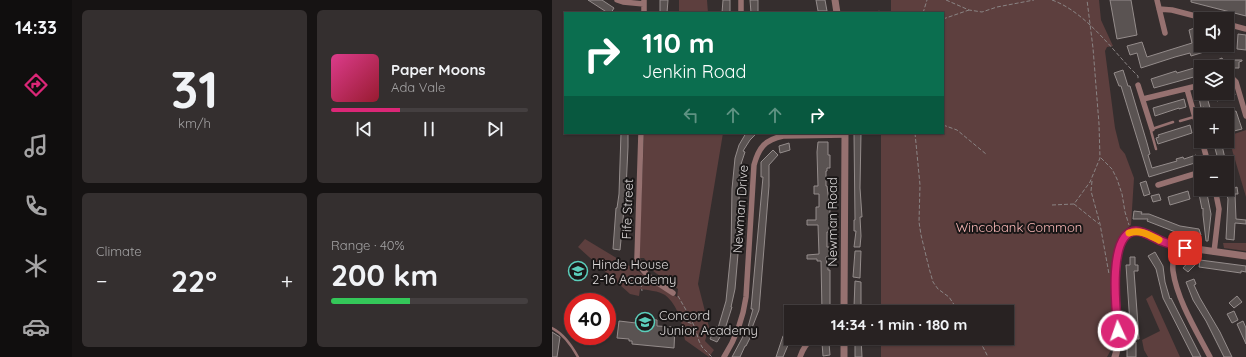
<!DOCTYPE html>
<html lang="en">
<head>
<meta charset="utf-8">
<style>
	:root { --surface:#282222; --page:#342f2f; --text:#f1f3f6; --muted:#a5a4a5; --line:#443f40; --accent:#db2777 }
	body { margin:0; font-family:Quicksand,sans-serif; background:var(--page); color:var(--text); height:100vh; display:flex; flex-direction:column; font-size:15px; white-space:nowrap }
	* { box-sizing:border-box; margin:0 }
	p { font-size:13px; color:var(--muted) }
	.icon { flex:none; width:22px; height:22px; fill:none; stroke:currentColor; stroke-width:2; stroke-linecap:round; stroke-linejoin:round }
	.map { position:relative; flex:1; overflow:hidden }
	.side { display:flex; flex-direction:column; gap:10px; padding:10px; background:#161313; width:480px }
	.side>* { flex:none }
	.guide { position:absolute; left:12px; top:12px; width:380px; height:122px; border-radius:0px; box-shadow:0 1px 3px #0004,0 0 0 1px var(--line); background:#0b6e4f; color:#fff; overflow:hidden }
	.fabs { position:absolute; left:642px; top:12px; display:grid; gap:8px }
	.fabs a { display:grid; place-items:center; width:40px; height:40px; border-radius:0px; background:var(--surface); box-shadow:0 1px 3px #0004,0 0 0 1px var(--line); font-size:20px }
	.speed { position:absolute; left:12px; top:293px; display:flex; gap:8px; font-size:20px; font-weight:700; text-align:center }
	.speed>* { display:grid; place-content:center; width:52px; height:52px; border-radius:50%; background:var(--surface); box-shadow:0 1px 3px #0004,0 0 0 1px var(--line); line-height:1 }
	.speed .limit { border:6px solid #d22; background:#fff; color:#111 }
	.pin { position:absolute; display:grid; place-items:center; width:34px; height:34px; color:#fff; margin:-17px; border-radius:8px; box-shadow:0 2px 6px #0006 }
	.me { position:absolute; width:44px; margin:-22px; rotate:357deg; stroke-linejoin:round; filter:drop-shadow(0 0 3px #0008) }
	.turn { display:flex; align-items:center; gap:14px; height:84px; padding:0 12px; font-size:18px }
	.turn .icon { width:52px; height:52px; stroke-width:2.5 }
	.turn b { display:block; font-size:28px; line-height:34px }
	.lanes { display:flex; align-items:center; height:38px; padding:0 12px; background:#0003; justify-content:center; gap:20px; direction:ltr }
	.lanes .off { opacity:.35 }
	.big { font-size:30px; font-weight:800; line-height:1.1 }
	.side .card { flex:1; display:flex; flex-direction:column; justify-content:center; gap:6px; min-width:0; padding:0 14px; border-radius:6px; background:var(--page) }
	.side .dial { align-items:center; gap:0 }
	.dial b { font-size:52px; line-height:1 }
	.song { display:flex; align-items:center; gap:12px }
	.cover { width:48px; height:48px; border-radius:6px; background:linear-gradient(135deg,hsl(330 70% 55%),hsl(350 70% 35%)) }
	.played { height:4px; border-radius:2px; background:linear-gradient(90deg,var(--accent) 35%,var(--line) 35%) }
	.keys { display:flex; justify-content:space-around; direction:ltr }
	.heat { display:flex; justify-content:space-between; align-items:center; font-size:22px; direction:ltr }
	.charge { height:6px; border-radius:3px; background:linear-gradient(90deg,#34c759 40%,var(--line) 0) }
	.side .tiles { flex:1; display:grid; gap:10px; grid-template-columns:repeat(2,1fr) }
	.trip { position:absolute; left:232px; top:305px; width:230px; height:40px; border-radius:0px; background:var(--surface); box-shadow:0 1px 3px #0004,0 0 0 1px var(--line); font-weight:800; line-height:40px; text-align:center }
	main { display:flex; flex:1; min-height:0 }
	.tabs { display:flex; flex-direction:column; width:72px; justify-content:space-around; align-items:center; background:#100e0e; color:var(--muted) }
	.tabs .icon { width:28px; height:28px }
	.tabs .active { color:var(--accent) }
	.tabs b { font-size:18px; color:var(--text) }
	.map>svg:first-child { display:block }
	.green { fill:#5d3f3e }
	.building { fill:#5a5352; stroke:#948c8b }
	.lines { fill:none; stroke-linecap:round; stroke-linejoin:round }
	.path { stroke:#8a8484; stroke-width:1; stroke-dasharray:4 2; stroke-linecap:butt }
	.service { stroke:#967170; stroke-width:2.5 }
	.minor { stroke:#967170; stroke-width:5.5 }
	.tertiary { stroke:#967170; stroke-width:7 }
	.route-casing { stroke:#8e194d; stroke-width:10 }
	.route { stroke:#db2777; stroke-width:7 }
	.slow { stroke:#f59e0b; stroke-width:7 }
	.labels { text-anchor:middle; stroke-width:4; stroke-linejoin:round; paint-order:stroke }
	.street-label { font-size:13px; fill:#dedada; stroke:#1a1717 }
	.park-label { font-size:13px; fill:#fab8b7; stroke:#1a1717 }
	.poi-label { font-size:13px; fill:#dedada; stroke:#1a1717; text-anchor:start }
</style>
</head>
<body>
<main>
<nav class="tabs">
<b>14:33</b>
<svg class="icon active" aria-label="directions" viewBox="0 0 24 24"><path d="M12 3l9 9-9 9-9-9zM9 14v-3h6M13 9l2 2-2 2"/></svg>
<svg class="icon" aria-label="music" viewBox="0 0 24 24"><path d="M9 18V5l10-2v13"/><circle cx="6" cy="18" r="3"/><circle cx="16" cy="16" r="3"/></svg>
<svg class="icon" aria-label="phone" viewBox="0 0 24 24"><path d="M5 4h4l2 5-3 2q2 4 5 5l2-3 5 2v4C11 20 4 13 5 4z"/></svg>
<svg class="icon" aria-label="climate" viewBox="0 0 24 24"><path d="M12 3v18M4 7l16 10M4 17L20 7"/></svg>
<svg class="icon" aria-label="car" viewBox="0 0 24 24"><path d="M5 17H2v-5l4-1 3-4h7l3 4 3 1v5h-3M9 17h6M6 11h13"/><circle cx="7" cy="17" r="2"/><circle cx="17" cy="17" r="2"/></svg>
</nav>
<section class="side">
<div class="tiles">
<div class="card dial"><b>31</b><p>km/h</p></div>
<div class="card">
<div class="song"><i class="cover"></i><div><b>Paper Moons</b><p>Ada Vale</p></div></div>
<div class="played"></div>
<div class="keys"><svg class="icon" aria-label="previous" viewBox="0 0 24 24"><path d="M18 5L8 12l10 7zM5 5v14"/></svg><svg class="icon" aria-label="pause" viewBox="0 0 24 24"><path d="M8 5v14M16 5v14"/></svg><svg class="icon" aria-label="next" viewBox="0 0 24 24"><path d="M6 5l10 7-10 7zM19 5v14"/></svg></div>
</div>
<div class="card"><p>Climate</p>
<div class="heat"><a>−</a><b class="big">22°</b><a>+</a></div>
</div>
<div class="card"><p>Range · 40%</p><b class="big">200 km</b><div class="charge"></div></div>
</div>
</section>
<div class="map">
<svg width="694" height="357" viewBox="0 0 694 357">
	<rect width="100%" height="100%" fill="#352e2e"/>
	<path class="green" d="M127 0H155L156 13H127Z
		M339 0H547L549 20 561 46 555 47 553 51 563 128 568 148 573 154 582 178 579 225 569 234 565 242 561 275 562 328 560 348 555 357H329V338H455V312H329V133H391V13H339Z
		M694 130V197L676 136Z
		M92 133H171L146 284 157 327 153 341 162 350 157 357 133 340C131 325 126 305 113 295 107 291 95 290 88 289L87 296 78 294 26 247 33 239 86 271 125 297 126 289 101 271 92 258H87Z
		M671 243H694V251L672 248Z
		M600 295 628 357H596L592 350 590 340 608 331 594 299Z"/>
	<path class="building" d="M36 0H50L62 8 59 13H56Z
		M108 0H116L115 13H108Z
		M171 0H178V13H170Z
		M198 0H206V13H199Z
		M264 0H273L275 11H266Z
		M558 0H579L585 35 565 39Z
		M639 0H694V16L639 2Z
		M645 27 649 45H650L652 52 639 56 638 53 623 57 589 68 585 53 578 55 575 46 590 42 595 57 640 43 637 30Z
		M686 34 694 35V50L685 49Z
		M670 58 671 60H690V61L687 62V68H678V65L670 67H651V66Z
		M649 66V75L602 88 599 79 624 71 625 73Z
		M571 70 576 86H578L595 143 598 154 596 155 600 168 625 161 624 159 631 157 632 159 644 155 646 162 597 177 569 86H567L562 73Z
		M681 88 683 95 665 101 663 93H675V89Z
		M646 93H654L658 108 652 110V107L649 108Z
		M632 99 634 107 627 109V108L603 116 601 108Z
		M684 111 690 129 682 131 676 113Z
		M638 125 640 133 606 144 604 138 607 137 606 135Z
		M69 133H76V147L74 189 68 250 61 249 64 208H65L67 194Z
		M194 133H205L198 140 191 151 193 152 189 164H190L188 174 186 228 187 242 183 289 179 307H180L173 329 165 342 158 339 164 327 166 328 174 301 179 251 180 189 183 158 187 145Z
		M302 133H309L308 188 310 217H308L309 236 308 247H302L304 231H302V220H303Z
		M661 141H669L674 163H667Z
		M266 142H276V155H278V168H275V171H274V186H275L278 210 277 232H275V247H277V257H274L275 266H276V270H278V312H270L269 261H265V259H255V255L267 254 266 225H255V220H264V207H267V194H262V186H266L265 152Z
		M237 143 238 150 228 153 227 146Z
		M221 150 226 155 217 165V186L207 310 198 333 200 334 194 346H193L188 357H180L196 327 201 309H199L211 177H209V162Z
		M679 173 683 188 685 187 686 194H683L684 219 694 220V224L683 223 682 240 674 239 676 199 673 189H675V174Z
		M594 181 598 194 592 196 588 183Z
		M646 189H654L659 214 656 241H654L651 215V208L650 209Z
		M636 191 638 199 618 205 616 197Z
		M607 194 609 200 601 202 599 196Z
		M582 211 590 212 589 214H597L628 226 647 229 649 235 639 234 638 235 626 233 595 221 596 219H581Z
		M303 251H309L308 278 301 277Z
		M603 252 611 266 613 282 618 299 619 298 649 357H641L611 298 604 269 596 256Z
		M578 257H583V265H586V271H582L587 339H579L574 265H578Z
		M639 259 644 264 636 272 631 268Z
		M648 260 694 266V272L689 271V273L647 267Z
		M642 279 644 284 642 285 648 298 668 332 680 357H672L654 321 641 300 634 282Z
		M303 281 309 282V307H302Z
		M685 296 690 302 682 308 677 303Z
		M682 311 686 320 680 323 675 314Z
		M84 318 105 320V326L123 327 122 348 80 344V341H77V339L65 338 67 321 84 323Z
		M691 321 694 328V344L685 324Z
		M239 326V338L231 357H224L231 336Z
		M0 332 8 337 5 357H0Z
		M303 338H309L310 357H303Z
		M584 342V357H575V343Z
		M270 343H277L278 355 271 356Z"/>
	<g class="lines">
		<path class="path" d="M394 0 417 10 430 12 445 7 482 0
			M500 0C531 11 556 44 578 68L586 76V79
			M371 13 375 0
			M391 19 417 10
			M391 125 405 130 434 154
			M363 133 368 185 367 222 369 235 377 268 381 282 386 289 397 297 407 312
			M549 158 560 169 565 179 570 194 573 212 577 225
			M540 181 539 191 548 224 557 274
			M522 204 547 224
			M500 205 522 204 538 182 548 158 547 124 541 48 535 0
			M88 277 90 291
			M126 296 138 317 143 328 147 341 150 347 160 357
			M130 320 141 324
			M422 338 431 347 436 357"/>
		<path class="service" d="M327 12V13
			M628 121 659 112
			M604 149 599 131 600 129 621 122
			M0 328C12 334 20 346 26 357"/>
		<path class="minor" d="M65 0 71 2 92 4
			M189 0V13
			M605 0 613 33
			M607 9 620 10 655 19
			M92 13V0
			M675 24 694 29
			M675 78H680L684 82 694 116
			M586 85 600 129
			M635 89 649 139
			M591 99 649 85
			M89 133 85 258C89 275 108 284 121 293
			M650 141 656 163
			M606 185 649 172
			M623 246C622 254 620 263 621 271 625 300 645 332 658 357
			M662 252 667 209 663 189
			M172 357C184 338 191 319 194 297L202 165C207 147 213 140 231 136L293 135
			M248 357C251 349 254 343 262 338"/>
		<path class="tertiary" d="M283 0 285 13
			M292 312 293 133
			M292 338V357
			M563 357C573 329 552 256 574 235 577 232 581 231 585 231L623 246 694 256"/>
	</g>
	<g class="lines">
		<g class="route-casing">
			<path id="route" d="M566 331C564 311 555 232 584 231 593 231 603 239 612 242 619 245 626 247 633 248"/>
		</g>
		<use href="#route" class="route"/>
		<path class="slow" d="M577 233C588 229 597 235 607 240"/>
	</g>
	<defs>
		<g id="school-ring" transform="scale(1)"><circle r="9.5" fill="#1a1717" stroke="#5bcebb" stroke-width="1.5"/><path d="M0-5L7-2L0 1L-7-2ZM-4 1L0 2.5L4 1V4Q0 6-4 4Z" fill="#5bcebb"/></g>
	</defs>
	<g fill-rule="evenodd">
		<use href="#school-ring" x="26" y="271"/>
		<use href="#school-ring" x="93" y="322"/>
	</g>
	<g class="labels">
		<g class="street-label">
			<text transform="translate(75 209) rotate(-88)" y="5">Fife Street</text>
			<text transform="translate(188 209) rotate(-86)" y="5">Newman Drive</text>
			<text transform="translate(280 222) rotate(-90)" y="5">Newman Road</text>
		</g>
		<g class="park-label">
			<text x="467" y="232">Wincobank Common</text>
		</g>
		<g class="poi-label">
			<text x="40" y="269">Hinde House<tspan x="40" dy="15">2-16 Academy</tspan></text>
			<text x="107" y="320">Concord<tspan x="107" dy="15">Junior Academy</tspan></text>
		</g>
	</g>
</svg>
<div class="fabs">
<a><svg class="icon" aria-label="sound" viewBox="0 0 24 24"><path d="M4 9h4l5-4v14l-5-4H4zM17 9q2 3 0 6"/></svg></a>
<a><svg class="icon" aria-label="layers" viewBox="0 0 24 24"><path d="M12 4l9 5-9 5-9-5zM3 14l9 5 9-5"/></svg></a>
<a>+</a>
<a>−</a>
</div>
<div class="speed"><div class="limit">40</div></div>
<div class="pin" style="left:633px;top:248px;background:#d93025"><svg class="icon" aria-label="arrive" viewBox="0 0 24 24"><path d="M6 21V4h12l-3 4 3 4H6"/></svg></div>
<svg class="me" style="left:566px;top:331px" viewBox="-20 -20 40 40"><circle r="17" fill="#db2777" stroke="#fff" stroke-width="3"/><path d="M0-11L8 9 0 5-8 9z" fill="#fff"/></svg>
<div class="trip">14:34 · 1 min · 180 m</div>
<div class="guide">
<div class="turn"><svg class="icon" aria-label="right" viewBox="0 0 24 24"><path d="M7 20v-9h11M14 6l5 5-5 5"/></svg><div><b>110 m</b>Jenkin Road</div></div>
<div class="lanes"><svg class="icon off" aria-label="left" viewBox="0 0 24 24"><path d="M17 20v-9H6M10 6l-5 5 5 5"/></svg><svg class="icon off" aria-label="ahead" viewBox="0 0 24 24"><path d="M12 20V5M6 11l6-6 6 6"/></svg><svg class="icon off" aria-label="ahead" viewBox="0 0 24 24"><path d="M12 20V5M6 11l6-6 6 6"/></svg><svg class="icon" aria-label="right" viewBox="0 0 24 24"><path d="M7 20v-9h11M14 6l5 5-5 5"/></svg></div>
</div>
</div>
</main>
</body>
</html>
